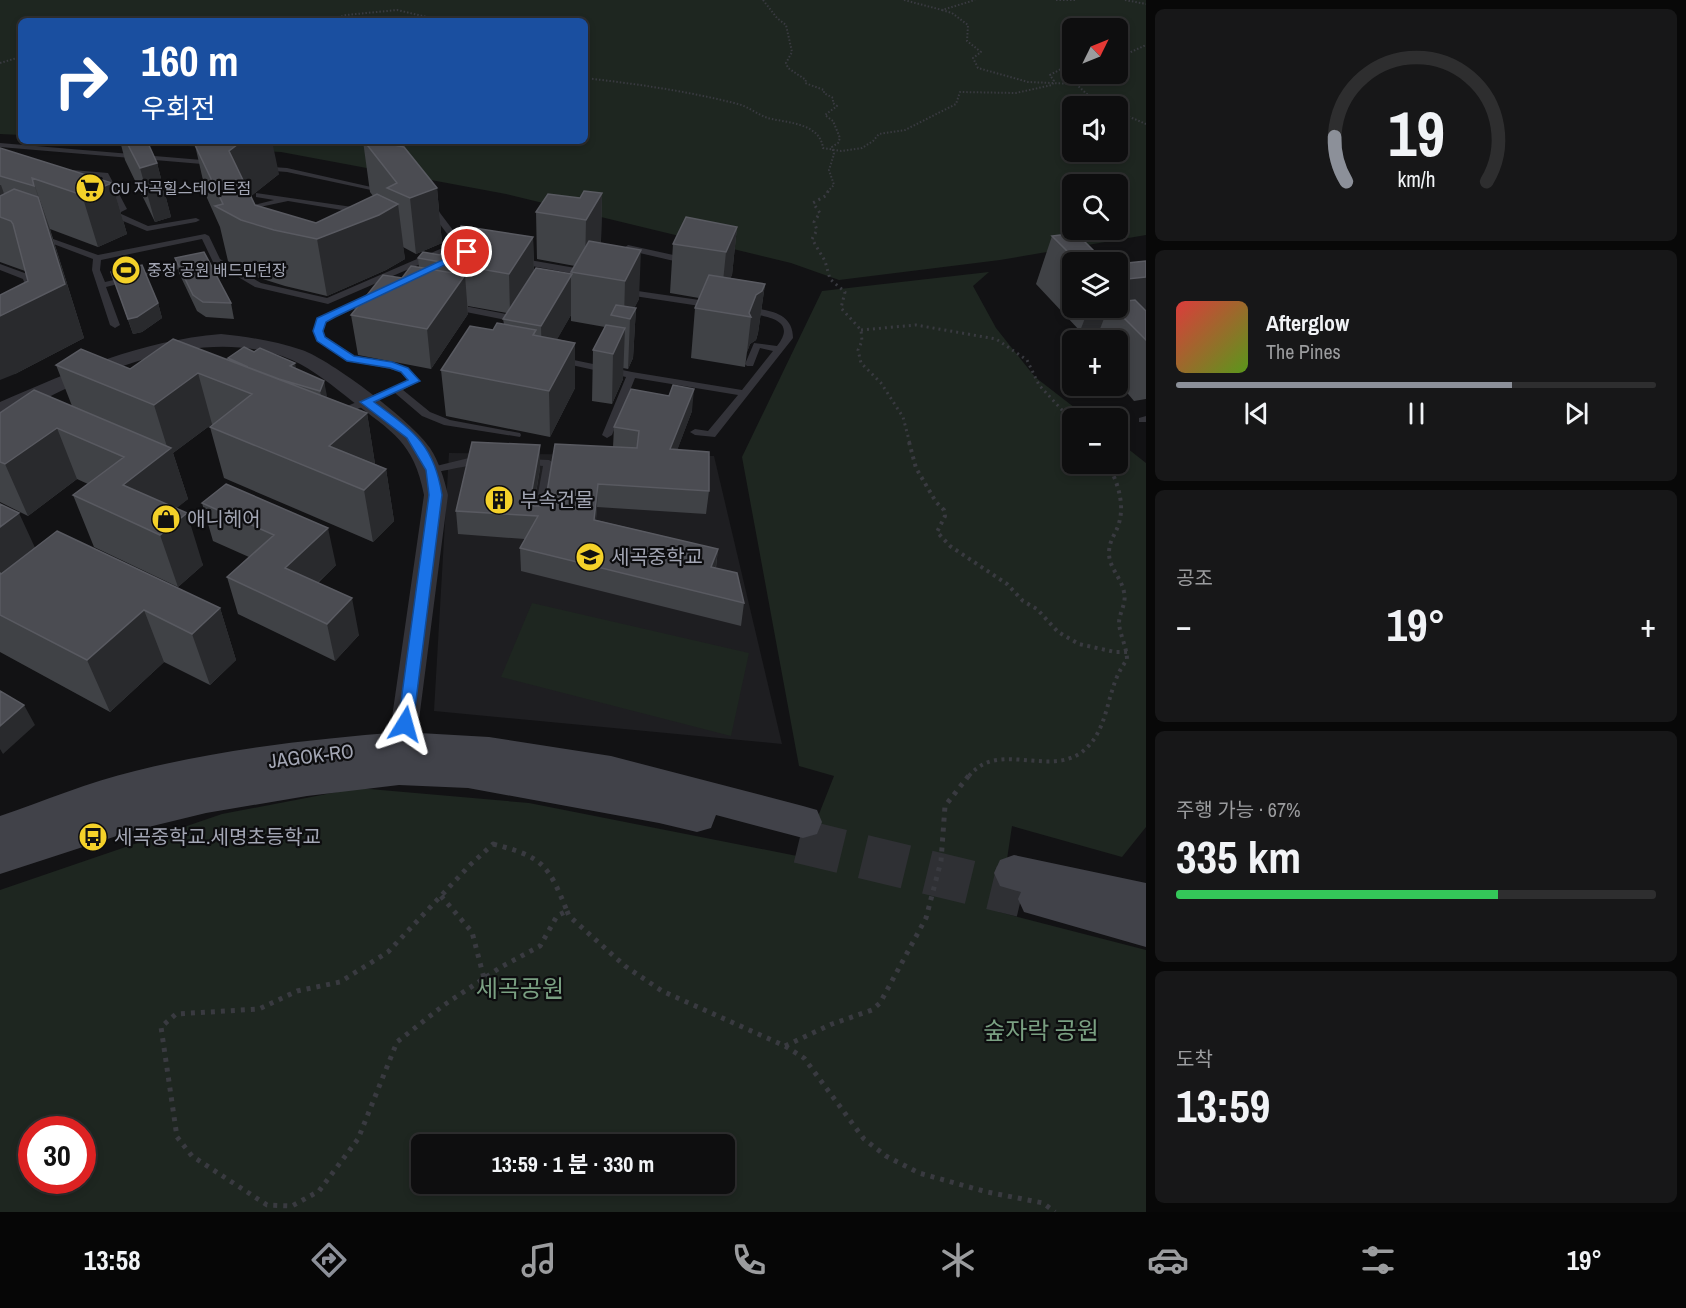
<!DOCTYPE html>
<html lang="ko">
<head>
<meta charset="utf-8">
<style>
	:root { --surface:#0e0e0f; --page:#171718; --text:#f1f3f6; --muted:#9b9c9e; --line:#2e2e2f; --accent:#8c9099 }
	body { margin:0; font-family:"Archivo Narrow","Noto Sans KR",sans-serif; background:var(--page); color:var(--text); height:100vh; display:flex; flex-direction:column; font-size:22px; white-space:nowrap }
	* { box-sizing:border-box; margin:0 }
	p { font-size:20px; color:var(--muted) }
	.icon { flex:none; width:33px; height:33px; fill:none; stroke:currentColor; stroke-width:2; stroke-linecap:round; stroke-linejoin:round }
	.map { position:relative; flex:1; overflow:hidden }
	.drawer { display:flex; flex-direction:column; gap:9px; padding:9px; background:#080808; width:540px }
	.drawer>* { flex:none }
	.hud { position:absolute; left:18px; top:18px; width:570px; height:126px; border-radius:9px; box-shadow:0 3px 9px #0003,0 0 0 2px var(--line); background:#1a4fa0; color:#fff; overflow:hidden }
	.needle { width:39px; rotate:47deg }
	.tools { position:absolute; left:1062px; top:18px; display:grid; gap:12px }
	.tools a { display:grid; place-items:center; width:66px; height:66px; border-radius:9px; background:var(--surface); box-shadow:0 3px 9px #0003,0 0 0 2px var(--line); font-size:30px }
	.speed { position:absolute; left:18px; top:1116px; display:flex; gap:12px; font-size:30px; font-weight:700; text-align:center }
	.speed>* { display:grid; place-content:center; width:78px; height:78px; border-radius:50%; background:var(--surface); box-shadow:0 3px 9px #0003,0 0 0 2px var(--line); line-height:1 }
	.speed .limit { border:9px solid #d22; background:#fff; color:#111 }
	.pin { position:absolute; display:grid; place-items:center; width:51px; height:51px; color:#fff; margin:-26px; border:3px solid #fff; border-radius:50%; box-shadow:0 2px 6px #0007 }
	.me { position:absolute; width:66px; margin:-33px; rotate:8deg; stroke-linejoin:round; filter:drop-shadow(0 0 4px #0008) }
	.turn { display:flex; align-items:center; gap:21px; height:126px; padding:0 24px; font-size:27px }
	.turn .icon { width:78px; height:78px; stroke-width:2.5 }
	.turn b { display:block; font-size:42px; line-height:51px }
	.big { font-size:45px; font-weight:700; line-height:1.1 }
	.drawer .tile { flex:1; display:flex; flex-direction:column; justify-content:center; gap:9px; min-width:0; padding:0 21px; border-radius:9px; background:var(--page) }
	.drawer .dial { align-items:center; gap:0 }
	.dial svg { height:156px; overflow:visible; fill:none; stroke:var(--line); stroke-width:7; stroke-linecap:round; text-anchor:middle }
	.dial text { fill:var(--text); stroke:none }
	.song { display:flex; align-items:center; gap:18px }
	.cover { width:72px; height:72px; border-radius:9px; background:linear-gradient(135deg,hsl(0 70% 55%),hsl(90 70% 35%)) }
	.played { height:6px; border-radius:3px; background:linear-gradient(90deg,var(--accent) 70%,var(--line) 70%) }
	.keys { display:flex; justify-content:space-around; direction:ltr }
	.heat { display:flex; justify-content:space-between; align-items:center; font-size:33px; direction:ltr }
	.charge { height:9px; border-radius:4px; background:linear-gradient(90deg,#34c759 67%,var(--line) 0) }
	.trip { position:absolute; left:411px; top:1134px; width:324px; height:60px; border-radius:9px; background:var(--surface); box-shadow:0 3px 9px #0003,0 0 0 2px var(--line); font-weight:700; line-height:60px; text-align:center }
	.tab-bar { display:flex; height:96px; justify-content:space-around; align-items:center; background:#060606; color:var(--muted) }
	.tab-bar .icon { width:42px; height:42px }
	.tab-bar .on { color:var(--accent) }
	.tab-bar b { font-size:27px; color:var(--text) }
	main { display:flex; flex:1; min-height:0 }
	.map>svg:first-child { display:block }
	.built { fill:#1e1e21 }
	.green { fill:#1e2620; fill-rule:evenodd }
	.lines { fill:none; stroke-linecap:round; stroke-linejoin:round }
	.secondary-tunnel { stroke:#2f3034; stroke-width:44; stroke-dasharray:44 22; stroke-linecap:butt }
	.path-far3 { stroke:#393a40; stroke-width:2; stroke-dasharray:1.5 2; stroke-linecap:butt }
	.path-far2 { stroke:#393a40; stroke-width:3; stroke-dasharray:2 4; stroke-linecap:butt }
	.path-far1 { stroke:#393a40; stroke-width:4; stroke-dasharray:3 4.5; stroke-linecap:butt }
	.path { stroke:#393a40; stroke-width:5; stroke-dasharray:4 6; stroke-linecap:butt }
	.lane { fill:#333339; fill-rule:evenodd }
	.street { fill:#333339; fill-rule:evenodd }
	.secondary { fill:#414249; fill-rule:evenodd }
	.wall { fill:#404246 }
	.shaded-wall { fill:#292a2d }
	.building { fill:#4b4c52; stroke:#595a61; stroke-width:1.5 }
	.route { fill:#1a73e8; stroke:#114b97; stroke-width:1.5 }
	.labels { text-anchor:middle; stroke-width:4.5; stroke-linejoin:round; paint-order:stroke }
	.far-poi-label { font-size:16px; fill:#a3a6b4; stroke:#0d0d0f; text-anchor:start }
	.poi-label { font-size:20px; fill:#a3a6b4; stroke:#0d0d0f; text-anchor:start }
	.street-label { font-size:20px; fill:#a3a6b4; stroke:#0d0d0f }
	.near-park-label { font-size:24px; fill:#7aa082; stroke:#0d0d0f }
</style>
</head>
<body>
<main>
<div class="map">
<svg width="1146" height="1212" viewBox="0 0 1146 1212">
	<rect width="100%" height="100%" fill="#121214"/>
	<path class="built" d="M449 453 714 456 782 744 434 711Z"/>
	<path class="green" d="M0 0H1146V235L1000 260 839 280 791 263 506 194 281 152 111 141H585V21H21V135L0 134ZM1072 28H1118V74H1072ZM1072 106H1118V152H1072ZM1072 184H1118V230H1072Z
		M989 272 973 286 996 328 1035 377 1088 418H1072V464H1118V441L1146 463V827L1122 857 1012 826 999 912 1146 950V1212H0V890L222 814 358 788 529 803 802 857 834 776 799 766 742 457 822 291ZM32 1130H82V1180H32ZM422 1144H724V1184H422Z
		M532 603 749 653 731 736 501 677Z"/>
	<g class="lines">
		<path class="secondary-tunnel" d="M799 841 1022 895"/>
		<path class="path-far3" d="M763 0 777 18 786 25 792 52 786 63 788 68 806 80 805 83 824 90V93L833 98V103L837 106 825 115 833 121 840 138 838 143 832 147 834 154 829 170 834 185 827 192
			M904 0 942 10 975 0
			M1056 0H1075
			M1125 0 1146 4
			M942 10 952 13 968 25 967 41 981 52 973 58 978 68 1028 82 1076 84 1088 95 1116 106
			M301 21H305
			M328 21 346 15 397 10 444 21
			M1118 58 1146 45
			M0 63 17 58 21 53
			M585 78C637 84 687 91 738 104 750 107 760 117 772 119 790 123 820 124 823 148L841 151 862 148 873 141 879 134 905 130 956 104 960 92 1016 93 1052 85 1054 81 1050 75 1061 69 1072 67
			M1118 108 1123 114 1146 124"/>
		<path class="path-far2" d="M828 191 827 195 813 203 820 213 814 222 817 230 812 239 825 261 830 279 845 292 841 308 861 330 862 341 858 350 861 363 881 383 903 417 910 444
			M861 330 916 325 996 339 1027 360 1039 385 1072 421"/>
		<path class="path-far1" d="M909 442 916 468 936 502 944 510 945 516 937 532 950 546 1007 584 1023 601 1037 609 1058 632 1079 644 1115 652H1127
			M969 776C997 741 1045 775 1079 754 1112 732 1104 688 1127 660 1127 647 1120 636 1119 623 1119 613 1127 603 1124 592 1121 577 1109 568 1109 553 1109 540 1116 534 1119 523 1125 503 1117 481 1108 464"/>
		<path class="path" d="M493 844C543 857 548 864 567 911L557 916 540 946 501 967 444 1005 397 1042 358 1139 319 1191 292 1206 267 1205 192 1156 177 1137 161 1027 176 1014 259 1009 297 991 340 982 388 952 470 865Z
			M441 896 472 932 484 978
			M567 911 569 916 625 966 662 991 785 1046 804 1058 864 1139 886 1156 919 1173 987 1192 1043 1203 1055 1212
			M785 1046 832 1024 872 1010 880 1003 926 918 941 861 945 806 970 774"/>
		<path class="lane" d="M0 143 214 161 218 163 214 165 0 147Z
			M258 166 287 168 389 191 385 193 287 172 261 170 257 168Z
			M61 169 108 173 127 209 119 213 148 226 196 218 200 220 196 222 147 231 111 216 103 217V213L118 208 102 177 64 173 60 171Z
			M256 193 366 209 391 235 388 244 325 274 269 257 246 207 274 200 256 197ZM288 201 360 213 383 235 380 243 324 268 275 253 255 208Z
			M428 205H434L462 242V246L328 304 255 287 213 262 202 239 101 260 100 270 105 282 191 262 195 265 106 287 120 325 115 328 110 325 92 270 93 259 35 237 42 235 98 255 205 234 209 236 220 259 261 283 327 298 454 243 427 207Z
			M628 245 687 258 691 261 687 264 631 251 624 253V248Z
			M518 258 587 270 591 273 587 276 515 263V259Z
			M0 264 30 275 35 291 34 293H28L23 279 0 270Z
			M624 289 713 302 718 305 713 308 621 294V290Z
			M378 290 382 293 381 295 325 323 323 331 325 338 354 357 392 363 407 368 420 381 403 390 430 412 450 420 520 433 521 435 520 437 444 425 422 416 395 393 341 416H333V412L409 380 401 372 390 369 348 361 318 341 313 331 318 319Z
			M454 304 506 314 511 317 506 320 451 309V305Z
			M745 307C766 310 793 311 793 338L715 437 695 435 690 432 695 429 708 431 738 395 635 378 612 435 607 438 602 435 626 377 567 364 562 367 557 364 561 359 564 358 632 372 742 390 773 351 760 348 753 366H747L745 364 754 343 777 346C800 317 760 316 742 312V308Z
			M1112 333 1115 334V338L1100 340 1086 339 1091 336Z
			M1146 416V422H1139V418Z
			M473 457H484L489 460C486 463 441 471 432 473L427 470 428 468Z
			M525 459 549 460 554 463 545 522 539 526 533 522 543 466 521 464 520 462 521 460Z"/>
		<path class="street" d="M221 334C249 337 275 341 302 350 331 360 413 422 430 448 439 462 444 478 448 495L413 766 409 774 399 778 389 774 385 766 424 495C414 442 392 432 352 401 333 386 314 370 292 360 221 330 142 356 76 384 51 395 26 410 0 416V402C74 370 140 341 221 334Z"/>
		<path class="secondary" d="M402 732 489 737 611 756 803 806 817 810 822 822 817 834 803 838 716 815 711 828 697 832 659 823 468 788 399 785 307 796 206 813 132 831 0 874V816C44 801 89 782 135 771 223 749 312 739 402 732Z
			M1014 855 1146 883V947L1024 912 1018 899 1021 892 1000 886 994 873 1000 860Z"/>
	</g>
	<path class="wall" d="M120 141H147L157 163 171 217 155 222 125 160Z
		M363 141H373L437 188 442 243 416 254 403 247 405 259 386 270 327 296 285 286 253 276 228 261 220 227 207 198 195 145 279 174 251 196 255 205 316 223 373 196 370 192Z
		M0 148 112 183 127 234 98 247 50 229 84 338 15 374 28 281 25 271 0 262Z
		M602 193 601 241 600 243 639 299 634 308H636L633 358 628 369 623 368V379L612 404 592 401 593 350 605 327 571 321V315L557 339 575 343V388L550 437 446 416 441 370 493 330 504 324 503 319 507 313 468 306V314L431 369 358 355 351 315 402 278 419 268 418 258 440 255 533 237 534 270 571 274 575 266 537 259 536 212 580 198Z
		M737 227 732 275 730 278 765 284 758 333 756 340 750 344 747 352 745 367 691 358 695 308 699 298 670 293 673 244Z
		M1052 236 1105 262H1072V308H1118L1146 261V399L1134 401 1118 382V340H1095L1100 329 1080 331 1036 284Z
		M175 258 231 303 234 319 206 317 197 311 179 273Z
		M111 272 158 303 162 318 142 332 133 334Z
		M228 358 296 369 324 381 326 397 367 413 375 464 386 469 394 521 373 542 224 478 210 427 213 425 212 424 173 453 188 499 176 508 203 565 178 587 94 547 73 495 88 484 77 479 28 516 0 502V413L72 406 56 365 130 369 229 360Z
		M692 411 677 450 709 491 706 514 597 507 596 520 718 549 716 568 744 603 741 626 521 571 520 548 525 539 458 534 456 511 540 445V468L534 506H542L613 447 614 427Z
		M226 484 336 565 318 583 359 635 335 661 238 614 227 577 249 557 213 541 202 503Z
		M0 504 35 548 220 608 236 660 210 685 164 662 110 712 0 652Z"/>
	<path class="shaded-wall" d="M242 141H272L279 174 241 204 229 151Z
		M157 163 171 217 155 222 140 168Z
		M32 178 50 229 52 237Z
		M112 183 127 234 98 247 82 195Z
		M0 185H1L19 236 11 221 0 217Z
		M437 188 442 243 416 254 410 198Z
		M602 193 601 241 585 268 586 220Z
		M38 197 56 249 84 338 15 374 0 380V316L65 284Z
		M398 204 405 259 386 270 327 296 317 239Z
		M737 227 732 275 721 301 726 252Z
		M533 237 534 275 510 314 509 274Z
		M641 250 639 299 629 319 624 318 625 281Z
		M465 275 468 314 431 369 427 329Z
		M571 275V315L542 366 541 326Z
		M1146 277V323L1118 308V280Z
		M765 284 758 333 756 340 750 344 747 352 751 317 749 313 756 295Z
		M158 303 162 318 142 332 133 334 128 319Z
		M636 308 633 358 628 369 630 319Z
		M1089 308H1108L1100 329 1080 331Z
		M625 328 623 379 612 404 613 354Z
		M575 343V388L550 437 549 391Z
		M295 363 298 378 290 366Z
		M198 373 212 424 173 453 188 499 150 530 123 485 168 450 154 405Z
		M324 381 327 396 323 407 320 391Z
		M694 389 692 411 669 472 670 449Z
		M367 413 375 464 329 446Z
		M57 428 77 479 28 516 5 464Z
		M540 445V468L532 516 530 501Z
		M386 469 394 521 373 542 364 490Z
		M598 484 597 507 594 543V520Z
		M19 513 43 565 0 599V527Z
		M187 513 203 565 178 587 160 535Z
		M328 528 336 565 294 605 285 568Z
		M718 549 715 572 711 567Z
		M352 598 359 635 335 661 327 624Z
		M220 608 236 660 210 685 192 634Z
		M144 610 164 662 110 712 87 660Z
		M24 705 35 725 3 754 0 749V726Z"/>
	<path class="building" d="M126 141H147L157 163 140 168Z
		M208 141H242L229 151 255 205 316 223 377 194 398 204 379 215 317 239 274 230 241 220 215 206 223 204 195 145Z
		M364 141H373L404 147 437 188 410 198 387 188 397 183Z
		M0 148 112 183 82 195 32 178 34 186 0 176Z
		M14 189 38 197 65 284 0 316V295L28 281 13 224 11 221 0 217V196Z
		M584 191 602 193 586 220 536 212 548 194 580 198Z
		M686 217 737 227 726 252 673 244Z
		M461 226 533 237 509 274 418 258 423 252 440 255Z
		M1076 233 1105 262H1078L1052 236Z
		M589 241 641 250 625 281 571 272Z
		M204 252 231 303 203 302 193 295 175 258Z
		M1146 261V277L1118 280V264Z
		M142 265 158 303 137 317 128 319 111 272Z
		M411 266 465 275 427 329 351 315 383 275 402 278Z
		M536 268 572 274 541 326 503 319Z
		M709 275 765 284 762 291 756 295 749 313 751 317 695 308Z
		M1135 300 1146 311V340L1114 308H1118V302Z
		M616 305 636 308 630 319 611 315Z
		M497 323 536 330 533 335 575 343 549 391 441 370 470 326 493 330Z
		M606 325 625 328 613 354 593 350Z
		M173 339 367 413 329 446 386 469 364 490 210 427 252 394 198 373 154 405 56 365 81 349 130 369Z
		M244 347 254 352 260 348 295 363 290 366 324 381 320 391 279 379 247 367H248L228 358Z
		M673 385 694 389 670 449 709 452V491L598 484 594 520 718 549 711 567 737 573 744 603 520 548 538 516 456 511 472 442 540 445 530 501 534 506H542L545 504 555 444 637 448 639 431 614 427 631 389 669 396Z
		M34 390 171 448 123 485 187 513 160 535 73 495 124 457 57 428 5 464 0 462V413Z
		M226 484 328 528 285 568 352 598 327 624 227 577 274 535 202 503Z
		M0 504 19 513 0 527Z
		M57 531 220 608 192 634 144 610 87 660 0 615V573L1 574Z
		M0 691 24 705 0 726Z"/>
	<path class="route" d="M464 250 472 252 335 317 326 322 323 331 325 337 354 356 392 362 408 368 420 381 374 402C413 431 434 444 442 495L413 724 410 728H400L398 724 429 495 426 470 407 438 360 402 408 380 401 372 390 368 347 361 317 341 313 331 317 318 328 313Z"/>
	<defs>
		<g id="supermarket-disc" transform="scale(1.5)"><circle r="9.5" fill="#f4d129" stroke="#0d0d0f"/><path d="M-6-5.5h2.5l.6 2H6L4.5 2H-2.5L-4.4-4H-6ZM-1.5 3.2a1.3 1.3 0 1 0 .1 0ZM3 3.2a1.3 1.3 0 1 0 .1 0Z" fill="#111"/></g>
		<g id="stadium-disc" transform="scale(1.5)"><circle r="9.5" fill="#f4d129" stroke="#0d0d0f"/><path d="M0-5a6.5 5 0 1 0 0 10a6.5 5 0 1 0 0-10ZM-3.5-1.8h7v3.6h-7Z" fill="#111"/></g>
		<g id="building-disc" transform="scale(1.5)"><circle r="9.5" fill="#f4d129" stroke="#0d0d0f"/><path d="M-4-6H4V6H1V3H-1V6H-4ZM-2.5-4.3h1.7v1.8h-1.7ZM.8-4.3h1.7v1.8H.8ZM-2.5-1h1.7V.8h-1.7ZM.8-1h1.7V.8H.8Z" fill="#111"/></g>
		<g id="shop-disc" transform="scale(1.5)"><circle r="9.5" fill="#f4d129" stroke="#0d0d0f"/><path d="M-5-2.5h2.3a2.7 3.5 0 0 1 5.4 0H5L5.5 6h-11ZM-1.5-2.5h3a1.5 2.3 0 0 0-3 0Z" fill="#111"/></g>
		<g id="school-disc" transform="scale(1.5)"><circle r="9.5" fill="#f4d129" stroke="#0d0d0f"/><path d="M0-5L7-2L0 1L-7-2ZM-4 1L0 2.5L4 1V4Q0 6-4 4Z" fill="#111"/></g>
		<g id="bus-disc" transform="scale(1.5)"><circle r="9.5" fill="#f4d129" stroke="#0d0d0f"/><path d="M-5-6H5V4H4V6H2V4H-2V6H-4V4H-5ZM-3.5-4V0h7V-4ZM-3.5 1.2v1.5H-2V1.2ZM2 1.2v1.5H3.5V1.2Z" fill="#111"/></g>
	</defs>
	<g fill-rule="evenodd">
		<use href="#supermarket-disc" x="90" y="188"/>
		<use href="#stadium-disc" x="126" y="270"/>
		<use href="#building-disc" x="499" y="500"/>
		<use href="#shop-disc" x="166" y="519"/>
		<use href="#school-disc" x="590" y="557"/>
		<use href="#bus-disc" x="93" y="837"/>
	</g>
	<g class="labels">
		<g class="far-poi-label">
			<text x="111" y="194">CU 자곡힐스테이트점</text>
			<text x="147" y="276">중정 공원 배드민턴장</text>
		</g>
		<g class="poi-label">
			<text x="520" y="507">부속건물</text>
			<text x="187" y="526">애니헤어</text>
			<text x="611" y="564">세곡중학교</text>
			<text x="114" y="844">세곡중학교.세명초등학교</text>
		</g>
		<g class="street-label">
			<text transform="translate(311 756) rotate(-7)" y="7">JAGOK-RO</text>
		</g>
		<g class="near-park-label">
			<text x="520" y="997">세곡공원</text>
			<text x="1041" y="1039">숲자락 공원</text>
		</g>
	</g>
</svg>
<div class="tools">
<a><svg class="needle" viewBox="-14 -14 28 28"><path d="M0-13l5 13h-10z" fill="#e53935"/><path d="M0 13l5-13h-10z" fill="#9b9c9e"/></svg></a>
<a><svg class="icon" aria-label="sound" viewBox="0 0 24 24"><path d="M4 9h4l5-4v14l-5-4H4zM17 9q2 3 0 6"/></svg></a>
<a><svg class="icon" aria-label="search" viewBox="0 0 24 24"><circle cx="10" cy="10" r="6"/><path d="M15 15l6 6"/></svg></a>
<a><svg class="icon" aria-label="layers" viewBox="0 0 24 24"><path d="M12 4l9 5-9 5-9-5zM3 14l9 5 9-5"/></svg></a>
<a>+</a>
<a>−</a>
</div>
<div class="speed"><div class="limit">30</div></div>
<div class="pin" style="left:467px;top:252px;background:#d93025"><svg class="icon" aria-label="arrive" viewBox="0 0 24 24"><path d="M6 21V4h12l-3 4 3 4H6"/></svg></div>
<svg class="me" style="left:405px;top:724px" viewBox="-20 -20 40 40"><path d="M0-17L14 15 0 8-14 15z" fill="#1a73e8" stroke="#fff" stroke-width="4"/></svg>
<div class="trip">13:59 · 1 분 · 330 m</div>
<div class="hud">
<div class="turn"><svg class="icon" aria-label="right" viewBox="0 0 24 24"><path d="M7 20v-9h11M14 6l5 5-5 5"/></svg><div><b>160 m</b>우회전</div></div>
</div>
</div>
<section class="drawer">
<div class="tile dial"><svg viewBox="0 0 100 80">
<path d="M14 69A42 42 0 1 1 86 69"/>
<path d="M14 69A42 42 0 0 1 8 46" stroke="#8c9099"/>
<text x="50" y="56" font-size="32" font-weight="700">19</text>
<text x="50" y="72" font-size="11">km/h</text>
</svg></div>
<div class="tile">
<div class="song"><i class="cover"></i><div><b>Afterglow</b><p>The Pines</p></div></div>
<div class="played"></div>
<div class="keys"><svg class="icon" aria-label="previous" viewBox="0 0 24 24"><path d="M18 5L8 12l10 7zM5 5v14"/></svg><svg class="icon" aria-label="pause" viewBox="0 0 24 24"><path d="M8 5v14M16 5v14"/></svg><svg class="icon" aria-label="next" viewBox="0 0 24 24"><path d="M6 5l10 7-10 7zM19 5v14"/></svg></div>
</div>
<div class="tile"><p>공조</p>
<div class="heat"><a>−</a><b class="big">19°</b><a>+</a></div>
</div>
<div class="tile"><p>주행 가능 · 67%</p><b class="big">335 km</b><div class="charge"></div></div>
<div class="tile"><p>도착</p><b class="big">13:59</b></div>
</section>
</main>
<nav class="tab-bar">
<b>13:58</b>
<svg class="icon on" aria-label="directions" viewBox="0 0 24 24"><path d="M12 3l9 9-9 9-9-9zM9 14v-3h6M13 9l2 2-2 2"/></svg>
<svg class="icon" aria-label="music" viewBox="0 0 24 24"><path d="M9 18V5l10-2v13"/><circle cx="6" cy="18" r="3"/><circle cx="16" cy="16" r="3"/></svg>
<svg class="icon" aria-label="phone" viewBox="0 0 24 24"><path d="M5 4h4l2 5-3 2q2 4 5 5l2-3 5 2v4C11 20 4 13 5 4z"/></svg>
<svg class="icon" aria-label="climate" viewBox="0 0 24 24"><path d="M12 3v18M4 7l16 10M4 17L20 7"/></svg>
<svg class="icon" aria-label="car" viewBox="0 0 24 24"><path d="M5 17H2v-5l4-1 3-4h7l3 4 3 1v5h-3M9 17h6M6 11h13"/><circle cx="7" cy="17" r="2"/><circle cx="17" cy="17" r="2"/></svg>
<svg class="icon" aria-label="filters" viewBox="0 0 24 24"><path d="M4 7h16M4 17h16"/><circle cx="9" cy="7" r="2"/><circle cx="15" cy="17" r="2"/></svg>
<b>19°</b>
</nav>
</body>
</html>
